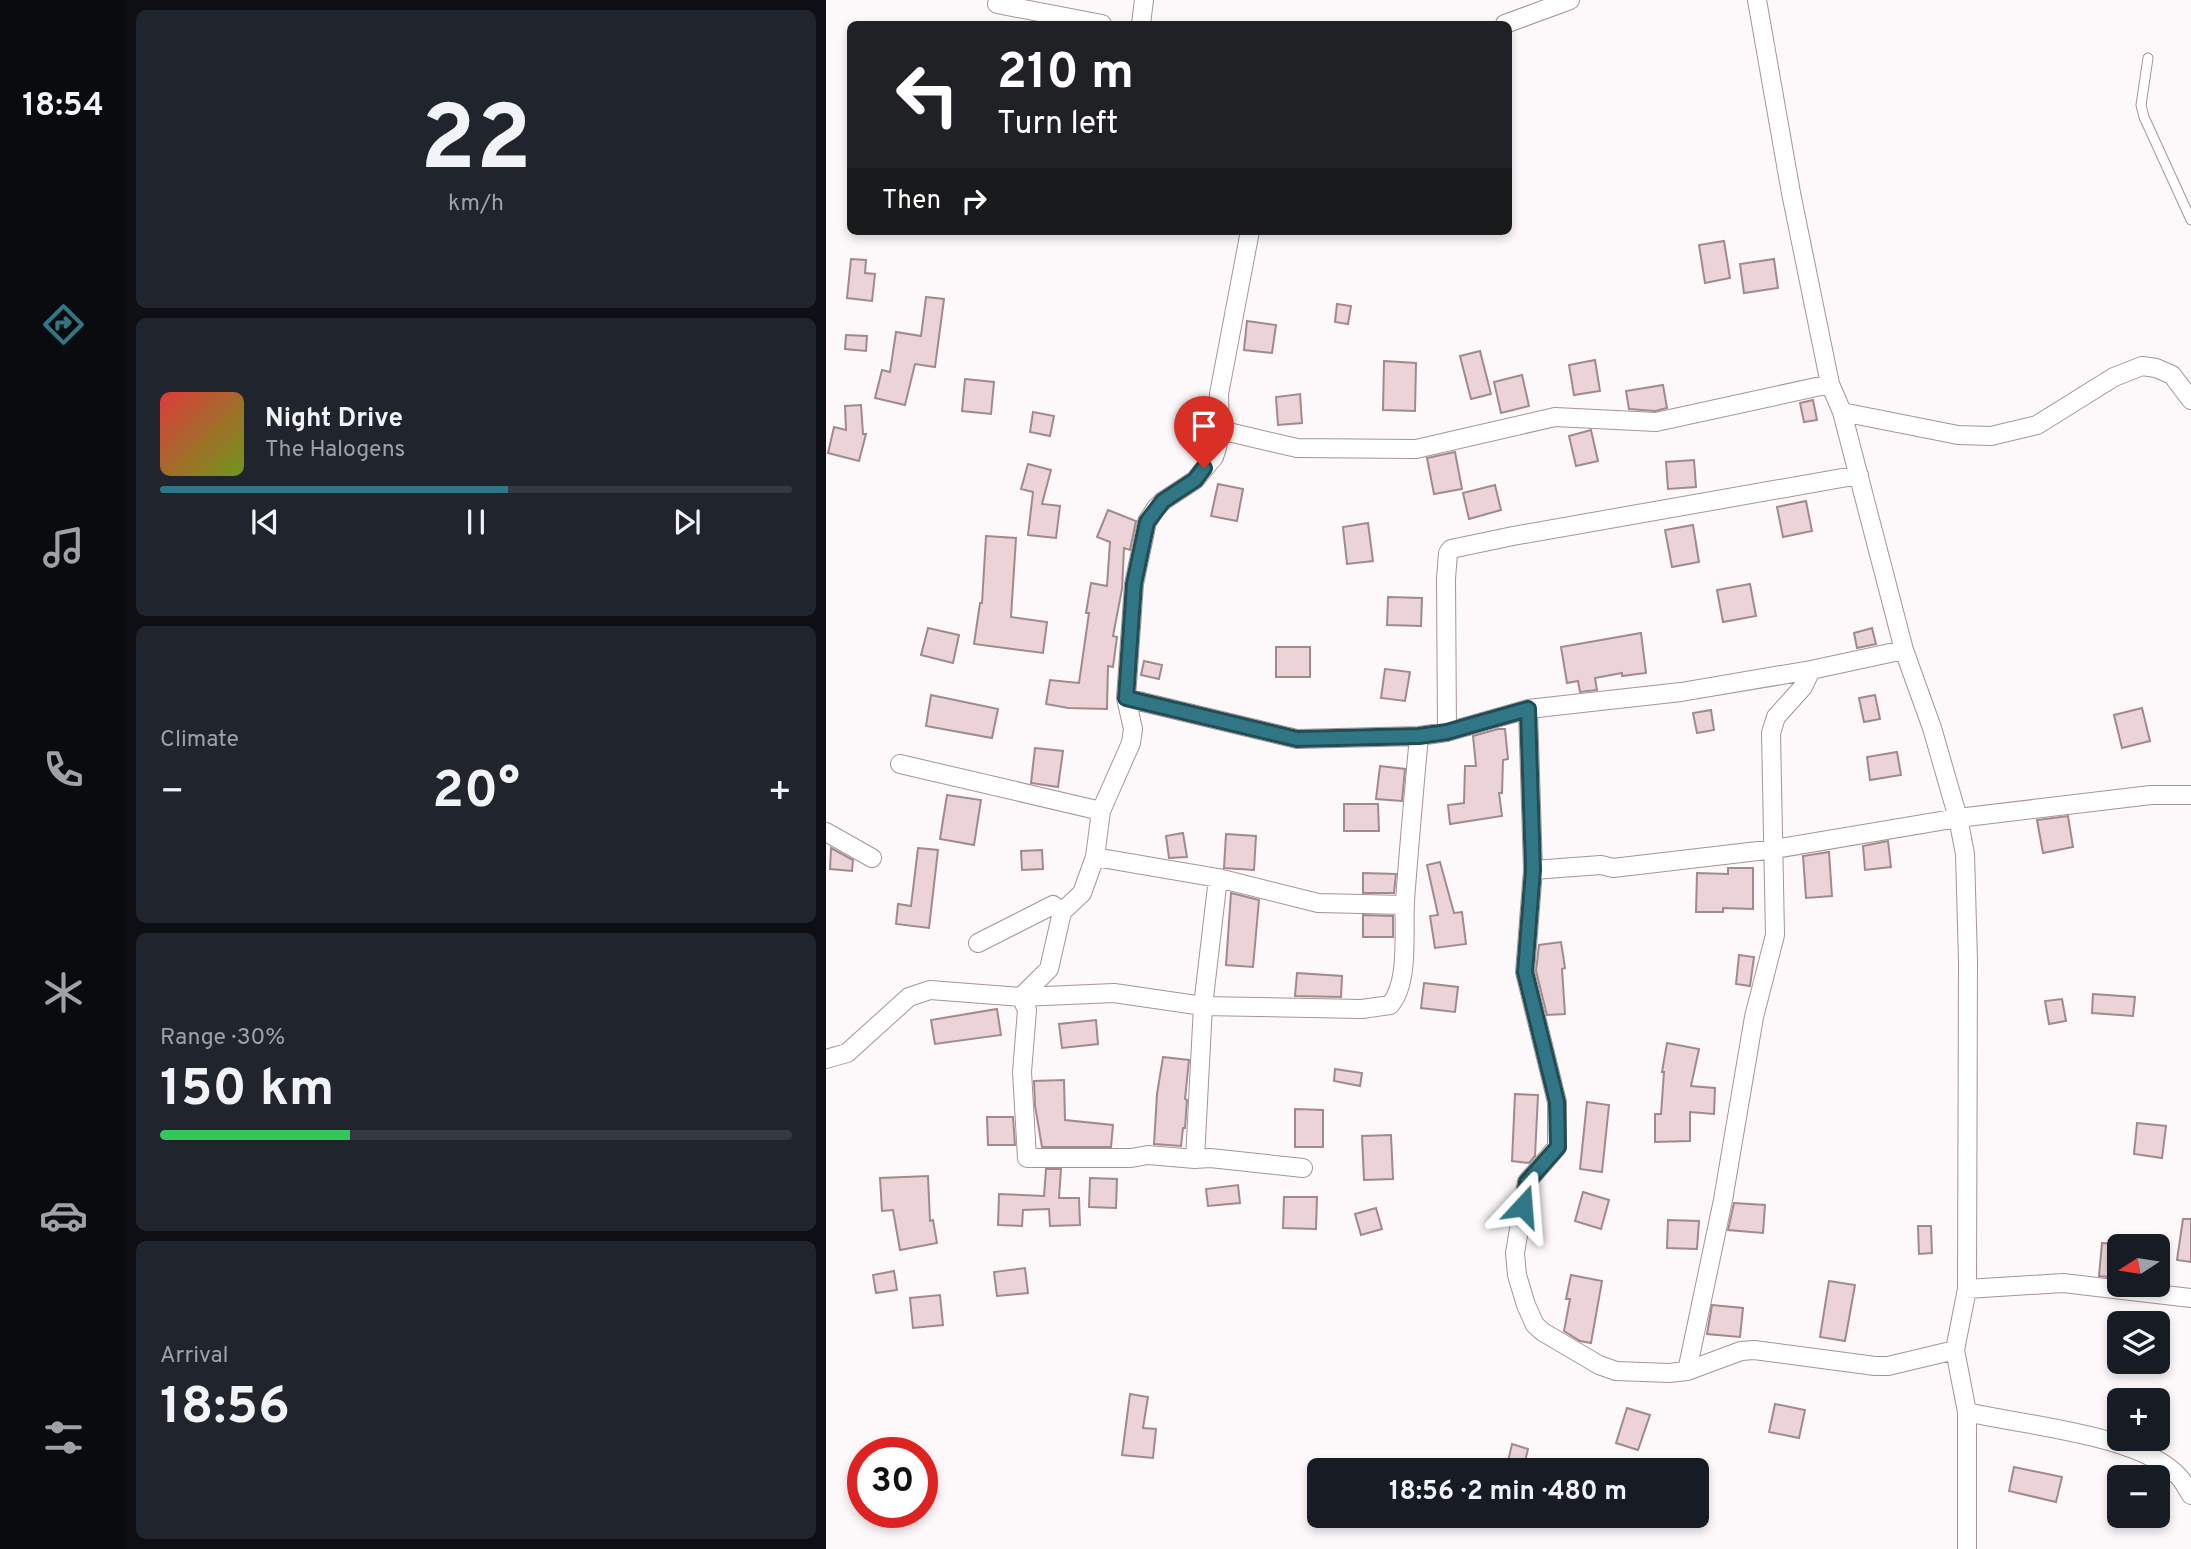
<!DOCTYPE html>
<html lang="en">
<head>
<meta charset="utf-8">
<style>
	:root { --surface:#171b24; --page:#20242c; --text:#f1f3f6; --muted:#9ea1a6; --line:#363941; --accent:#317684 }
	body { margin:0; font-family:Overpass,sans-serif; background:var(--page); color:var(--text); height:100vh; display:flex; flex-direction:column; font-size:26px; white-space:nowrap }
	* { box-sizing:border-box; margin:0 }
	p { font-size:23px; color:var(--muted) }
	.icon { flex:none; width:38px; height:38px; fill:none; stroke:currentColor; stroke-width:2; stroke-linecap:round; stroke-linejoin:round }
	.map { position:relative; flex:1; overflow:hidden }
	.sheet { display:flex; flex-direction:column; gap:10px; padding:10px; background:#0d0f14; width:700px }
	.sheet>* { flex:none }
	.banner { position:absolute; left:21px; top:21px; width:665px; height:214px; border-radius:10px; box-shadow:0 4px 10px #0003; background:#202124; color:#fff; overflow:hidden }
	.needle { width:46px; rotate:258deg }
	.buttons { position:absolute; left:1281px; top:1234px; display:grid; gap:14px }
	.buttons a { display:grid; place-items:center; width:63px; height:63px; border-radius:10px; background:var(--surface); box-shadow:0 4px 10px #0003; font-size:35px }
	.speed { position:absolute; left:21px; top:1437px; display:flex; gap:14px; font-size:35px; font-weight:700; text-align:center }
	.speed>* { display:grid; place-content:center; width:91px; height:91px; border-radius:50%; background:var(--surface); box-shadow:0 4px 10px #0003; line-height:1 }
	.speed .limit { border:10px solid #d22; background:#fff; color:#111 }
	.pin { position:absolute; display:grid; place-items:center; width:60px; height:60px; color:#fff; margin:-72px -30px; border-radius:50% 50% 50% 0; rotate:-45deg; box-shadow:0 0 7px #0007 }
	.pin .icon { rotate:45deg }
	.me { position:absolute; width:77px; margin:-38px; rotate:19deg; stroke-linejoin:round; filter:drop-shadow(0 0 5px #0008) }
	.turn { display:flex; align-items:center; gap:24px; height:147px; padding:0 35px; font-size:32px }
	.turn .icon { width:91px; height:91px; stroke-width:2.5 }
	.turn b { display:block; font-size:49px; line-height:60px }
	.then { display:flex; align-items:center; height:66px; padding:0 35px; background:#0003; gap:14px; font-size:26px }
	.big { font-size:52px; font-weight:700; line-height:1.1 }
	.sheet .card { flex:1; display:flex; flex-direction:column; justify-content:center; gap:10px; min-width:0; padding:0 24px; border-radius:10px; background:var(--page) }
	.sheet .dial { align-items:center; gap:0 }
	.dial b { font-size:91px; line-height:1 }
	.song { display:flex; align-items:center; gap:21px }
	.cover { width:84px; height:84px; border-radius:10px; background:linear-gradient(135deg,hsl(0 70% 55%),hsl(80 70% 35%)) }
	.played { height:7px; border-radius:4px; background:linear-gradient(90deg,var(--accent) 55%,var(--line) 55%) }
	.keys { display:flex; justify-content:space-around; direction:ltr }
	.heat { display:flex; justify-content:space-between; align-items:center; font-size:38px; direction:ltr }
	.charge { height:10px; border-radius:5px; background:linear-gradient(90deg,#34c759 30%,var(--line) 0) }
	.trip { position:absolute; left:481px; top:1458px; width:402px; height:70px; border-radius:10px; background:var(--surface); box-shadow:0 4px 10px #0003; font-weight:700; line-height:70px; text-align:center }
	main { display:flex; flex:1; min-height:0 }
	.tabs { display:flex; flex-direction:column; width:126px; justify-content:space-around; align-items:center; background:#090b0e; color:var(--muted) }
	.tabs .icon { width:49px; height:49px }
	.tabs .current { color:var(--accent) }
	.tabs b { font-size:32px; color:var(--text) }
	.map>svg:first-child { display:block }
	.building { fill:#ebd3d8; stroke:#a08a8e; stroke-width:2 }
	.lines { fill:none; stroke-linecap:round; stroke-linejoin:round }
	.service-casing { stroke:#a89397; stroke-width:11 }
	.minor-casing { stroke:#a89397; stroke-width:20 }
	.service { stroke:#fff; stroke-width:9 }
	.minor { stroke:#fff; stroke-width:18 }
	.route-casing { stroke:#204d56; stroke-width:18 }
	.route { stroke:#317684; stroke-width:12 }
</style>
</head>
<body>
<main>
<nav class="tabs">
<b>18:54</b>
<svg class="icon current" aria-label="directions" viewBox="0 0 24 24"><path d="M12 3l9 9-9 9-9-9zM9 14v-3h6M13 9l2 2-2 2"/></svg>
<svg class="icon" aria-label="music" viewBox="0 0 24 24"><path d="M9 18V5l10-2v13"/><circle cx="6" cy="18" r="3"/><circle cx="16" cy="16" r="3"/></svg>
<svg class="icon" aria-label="phone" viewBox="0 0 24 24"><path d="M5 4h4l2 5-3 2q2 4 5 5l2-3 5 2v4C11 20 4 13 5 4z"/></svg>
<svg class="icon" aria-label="climate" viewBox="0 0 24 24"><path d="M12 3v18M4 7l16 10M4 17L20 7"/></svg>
<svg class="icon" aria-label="car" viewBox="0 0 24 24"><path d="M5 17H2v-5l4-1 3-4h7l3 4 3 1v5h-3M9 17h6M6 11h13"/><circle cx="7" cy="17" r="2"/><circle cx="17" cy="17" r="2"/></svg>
<svg class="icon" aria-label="filters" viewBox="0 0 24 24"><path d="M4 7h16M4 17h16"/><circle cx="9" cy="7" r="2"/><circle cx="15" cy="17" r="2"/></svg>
</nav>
<section class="sheet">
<div class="card dial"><b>22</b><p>km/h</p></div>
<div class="card">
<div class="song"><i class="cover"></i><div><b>Night Drive</b><p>The Halogens</p></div></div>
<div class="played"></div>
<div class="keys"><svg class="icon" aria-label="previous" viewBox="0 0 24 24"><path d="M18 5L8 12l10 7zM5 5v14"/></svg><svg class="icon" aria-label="pause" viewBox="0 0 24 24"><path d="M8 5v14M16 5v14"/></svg><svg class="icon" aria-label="next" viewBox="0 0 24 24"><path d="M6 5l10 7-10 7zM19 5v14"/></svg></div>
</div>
<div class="card"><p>Climate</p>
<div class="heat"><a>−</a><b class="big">20°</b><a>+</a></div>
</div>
<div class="card"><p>Range · 30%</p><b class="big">150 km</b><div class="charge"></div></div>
<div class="card"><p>Arrival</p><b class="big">18:56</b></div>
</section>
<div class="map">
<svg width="1365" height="1549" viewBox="0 0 1365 1549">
	<rect width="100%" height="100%" fill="#fdf8f9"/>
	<path class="building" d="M898 241 904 278 879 283 873 245Z
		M25 259 40 260 39 273 49 274 46 301 21 298Z
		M948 259 952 288 918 293 914 264Z
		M100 297 118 299 109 367 89 364 79 405 49 398 56 370 64 372 70 332 95 336Z
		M511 304 525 306 522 324 509 322Z
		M421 321 450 325 446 353 418 350Z
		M20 335 41 336 40 351 19 349Z
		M654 351 665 394 645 399 634 356Z
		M769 360 774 391 748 395 743 365Z
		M558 361 590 363 589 411 557 410Z
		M696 375 703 406 675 413 668 382Z
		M139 379 168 382 165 414 136 411Z
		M837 385 841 408 829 411 803 409 800 391Z
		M474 394 476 423 452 425 450 397Z
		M987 400 991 420 978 422 974 403Z
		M35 405 37 434H40L33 461 2 453 8 427 20 430 19 406Z
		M207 412 228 416 224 436 204 432Z
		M765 430 772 461 750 466 743 436Z
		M629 452 636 489 608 494 601 458Z
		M868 460 870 487 842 489 840 462Z
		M202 464 225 470 216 504 234 506 230 538 202 535 207 492 195 489Z
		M392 484 417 489 411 521 385 516Z
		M669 485 675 510 643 519 637 493Z
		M980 501 986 531 957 537 951 507Z
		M282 510 310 521 304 550 298 548 296 589 287 636 291 637 287 667 282 666 281 709 242 708 220 704 224 680 253 683 263 613H260L265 583 281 586 284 542 271 537Z
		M542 523 547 561 521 564 517 527Z
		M867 525 873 562 846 567 839 530Z
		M160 536 190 538 185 617 221 622 217 653 148 644 154 603H156Z
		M924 584 930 616 897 622 891 590Z
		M562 597 596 598 595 626 561 625Z
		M102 628 133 635 127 663 95 655Z
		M1046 628 1050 644 1031 648 1028 633Z
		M815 633 820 673 796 676V673L769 678 771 690 754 692 752 681 741 683 735 647Z
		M450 647H484V677H450Z
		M318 661 336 665 333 679 315 675Z
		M559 669 584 672 579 701 555 698Z
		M105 695 172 709 166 738 100 726Z
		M1049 695 1054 719 1038 722 1033 698Z
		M1316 708 1324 741 1296 748 1288 715Z
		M885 710 888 730 871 733 867 713Z
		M672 729H679L682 759 677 760 676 793H673L676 816 624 824 622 805 638 803 639 766H650L647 736Z
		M209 748 237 751 232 787 205 783Z
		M1071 752 1075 775 1044 780 1041 757Z
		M554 766 579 769 576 801 550 799Z
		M121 795 155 800 148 845 114 839Z
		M518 804H552L553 831H518Z
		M1242 816 1247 847 1217 853 1211 820Z
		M357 833 361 857 343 858 340 836Z
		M400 834 430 836 428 870 398 868Z
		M1062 841 1065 867 1039 870 1037 846Z
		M5 848 27 860 26 871 4 869Z
		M92 848 112 850 103 928 70 924 72 904 85 906Z
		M216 850 217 869 196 870 195 851Z
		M1003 852 1006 896 980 898 977 856Z
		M614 862 628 913 636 912 640 944 609 948 604 916 612 915 601 865Z
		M902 868H927V909L897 908V912H870L871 873 902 874Z
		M537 873 570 874 568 893H537Z
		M405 893 433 900 427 967 400 965Z
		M537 915 567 916V937H537Z
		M735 942 739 968 736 969 739 1014 721 1015 710 971 713 945Z
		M913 955 928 957 924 986 910 984Z
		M471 973 516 976 515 997 469 996Z
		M598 983 632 987 629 1012 595 1008Z
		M1267 994 1309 997 1307 1016 1266 1013Z
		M1236 999 1240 1021 1223 1024 1219 1001Z
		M171 1009 175 1035 109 1044 105 1020Z
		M270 1020 272 1044 236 1048 233 1024Z
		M841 1043 873 1049 865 1086 889 1088 888 1114 864 1112V1141L829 1142V1114H835L838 1072H836Z
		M337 1057 363 1060 359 1099 361 1100 359 1128H357L355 1146 328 1144 331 1094Z
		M509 1069 536 1073 534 1086 508 1081Z
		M238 1080 239 1120 287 1125 285 1147H216L209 1106 208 1081Z
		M689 1094 712 1095 709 1156 703 1163 686 1161Z
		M761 1102 783 1105 776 1172 754 1169Z
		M469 1109 497 1110V1147H469Z
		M161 1117H187L189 1145H162Z
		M1311 1123 1340 1126 1336 1158 1308 1154Z
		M565 1135 567 1179 538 1180 536 1136Z
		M220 1169H235L233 1198H253L254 1225 224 1226 223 1209 197 1210 196 1226 172 1225 173 1194 218 1196Z
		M102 1176 104 1221 107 1220 111 1243 74 1250 67 1210 56 1211 54 1178Z
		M264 1178 291 1179 290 1208 263 1207Z
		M412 1185 414 1203 382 1206 380 1189Z
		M757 1192 783 1200 775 1229 749 1221Z
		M458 1197H491L490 1229 457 1228Z
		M908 1203 939 1205 937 1233 902 1230Z
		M550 1208 556 1229 535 1235 529 1214Z
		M1357 1219H1365V1262L1351 1260Z
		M842 1220 873 1221 871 1249 841 1248Z
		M1092 1226H1105L1106 1253 1093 1254Z
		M1276 1243 1293 1244V1278L1273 1276Z
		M199 1268 202 1293 171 1296 168 1272Z
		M68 1271 71 1290 50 1293 47 1275Z
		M745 1275 776 1281 765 1343 754 1341 738 1331 744 1299H740Z
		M1003 1281 1029 1285 1019 1341 994 1337Z
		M114 1295 117 1325 87 1328 84 1298Z
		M886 1305 917 1308 914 1337 881 1334Z
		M304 1394 322 1397 317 1428 330 1429 327 1458 296 1455Z
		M949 1404 979 1410 973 1438 943 1432Z
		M801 1408 824 1415 812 1450 790 1443Z
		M686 1444 702 1449 697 1470H680Z
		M1188 1467 1236 1477 1230 1502 1183 1491Z"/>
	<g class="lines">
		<g class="service-casing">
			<path id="service" d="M1322 58 1315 105 1318 117 1365 220"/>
		</g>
		<g class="minor-casing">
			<path id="minor" d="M931 0 965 193 1004 384 1016 412 1078 650 1106 728 1132 818 1139 854 1142 961 1141 1289 1129 1350 1141 1412V1549
				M171 4 276 24
				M315 24 318 0
				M679 24 744 0
				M424 231 393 394 394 430 391 448 388 457 369 480 337 501 330 508 321 522 308 584 300 698 307 729 305 743 275 811 269 857 256 893 236 912 223 969 195 997 201 1010 196 1072 201 1158H305L322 1155 369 1159 384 1158 477 1168
				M1016 412 1132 435 1165 436 1211 425 1288 377 1316 366 1330 368 1346 375 1365 400
				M394 430 471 448 590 449 729 417 830 422 1004 384
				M300 698 471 739 593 736 621 732 620 579 622 553 625 549 687 536 1033 475
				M702 709 707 870 699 972 731 1102V1147L701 1182 689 1253 691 1275 700 1305 709 1325 717 1332 773 1365 790 1371 843 1373 861 1371 915 1351 928 1350 1049 1366H1062L1129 1350
				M621 732 702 709 855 692 985 670 1078 650
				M74 764 275 811
				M0 832 46 858
				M269 857 392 878 492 903 579 905
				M707 870 775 865 787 868 949 849 1132 818 1325 795H1365
				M152 943 227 905 236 912
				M0 1059 21 1053 83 997 104 990 195 997 288 993 377 1006 536 1009 564 1005C584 982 577 930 579 901 583 846 588 791 593 736
				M369 1159 377 1006 392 878
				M1141 1289 1237 1283 1365 1298
				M861 1371 897 1200 928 1017 949 935 945 733 950 717 977 687 985 670
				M1141 1412C1195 1425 1317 1435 1353 1477 1358 1482 1361 1489 1365 1495"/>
		</g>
		<use href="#service" class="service"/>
		<use href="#minor" class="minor"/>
	</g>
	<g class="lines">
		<g class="route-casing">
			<path id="route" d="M378 468 369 480 337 501 321 522 308 584 300 698 471 739 593 736 621 732 702 709 707 870 699 972 731 1102 732 1147 701 1182 697 1206"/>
		</g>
		<use href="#route" class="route"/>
	</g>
</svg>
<div class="buttons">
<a><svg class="needle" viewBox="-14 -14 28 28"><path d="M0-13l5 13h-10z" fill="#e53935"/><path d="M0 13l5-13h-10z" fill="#9ea1a6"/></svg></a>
<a><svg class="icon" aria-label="layers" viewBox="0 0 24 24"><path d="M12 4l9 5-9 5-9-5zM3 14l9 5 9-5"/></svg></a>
<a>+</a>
<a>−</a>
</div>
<div class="speed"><div class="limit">30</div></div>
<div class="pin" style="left:378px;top:468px;background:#d93025"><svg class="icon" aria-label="arrive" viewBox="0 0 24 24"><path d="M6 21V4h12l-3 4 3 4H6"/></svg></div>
<svg class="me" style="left:697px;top:1206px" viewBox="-20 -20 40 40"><path d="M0-17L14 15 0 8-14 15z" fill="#317684" stroke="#fff" stroke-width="4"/></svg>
<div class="trip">18:56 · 2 min · 480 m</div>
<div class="banner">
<div class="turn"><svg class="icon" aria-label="left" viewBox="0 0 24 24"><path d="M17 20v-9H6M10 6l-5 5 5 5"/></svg><div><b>210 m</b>Turn left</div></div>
<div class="then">Then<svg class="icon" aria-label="right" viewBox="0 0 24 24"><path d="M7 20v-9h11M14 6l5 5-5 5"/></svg></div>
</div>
</div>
</main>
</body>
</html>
